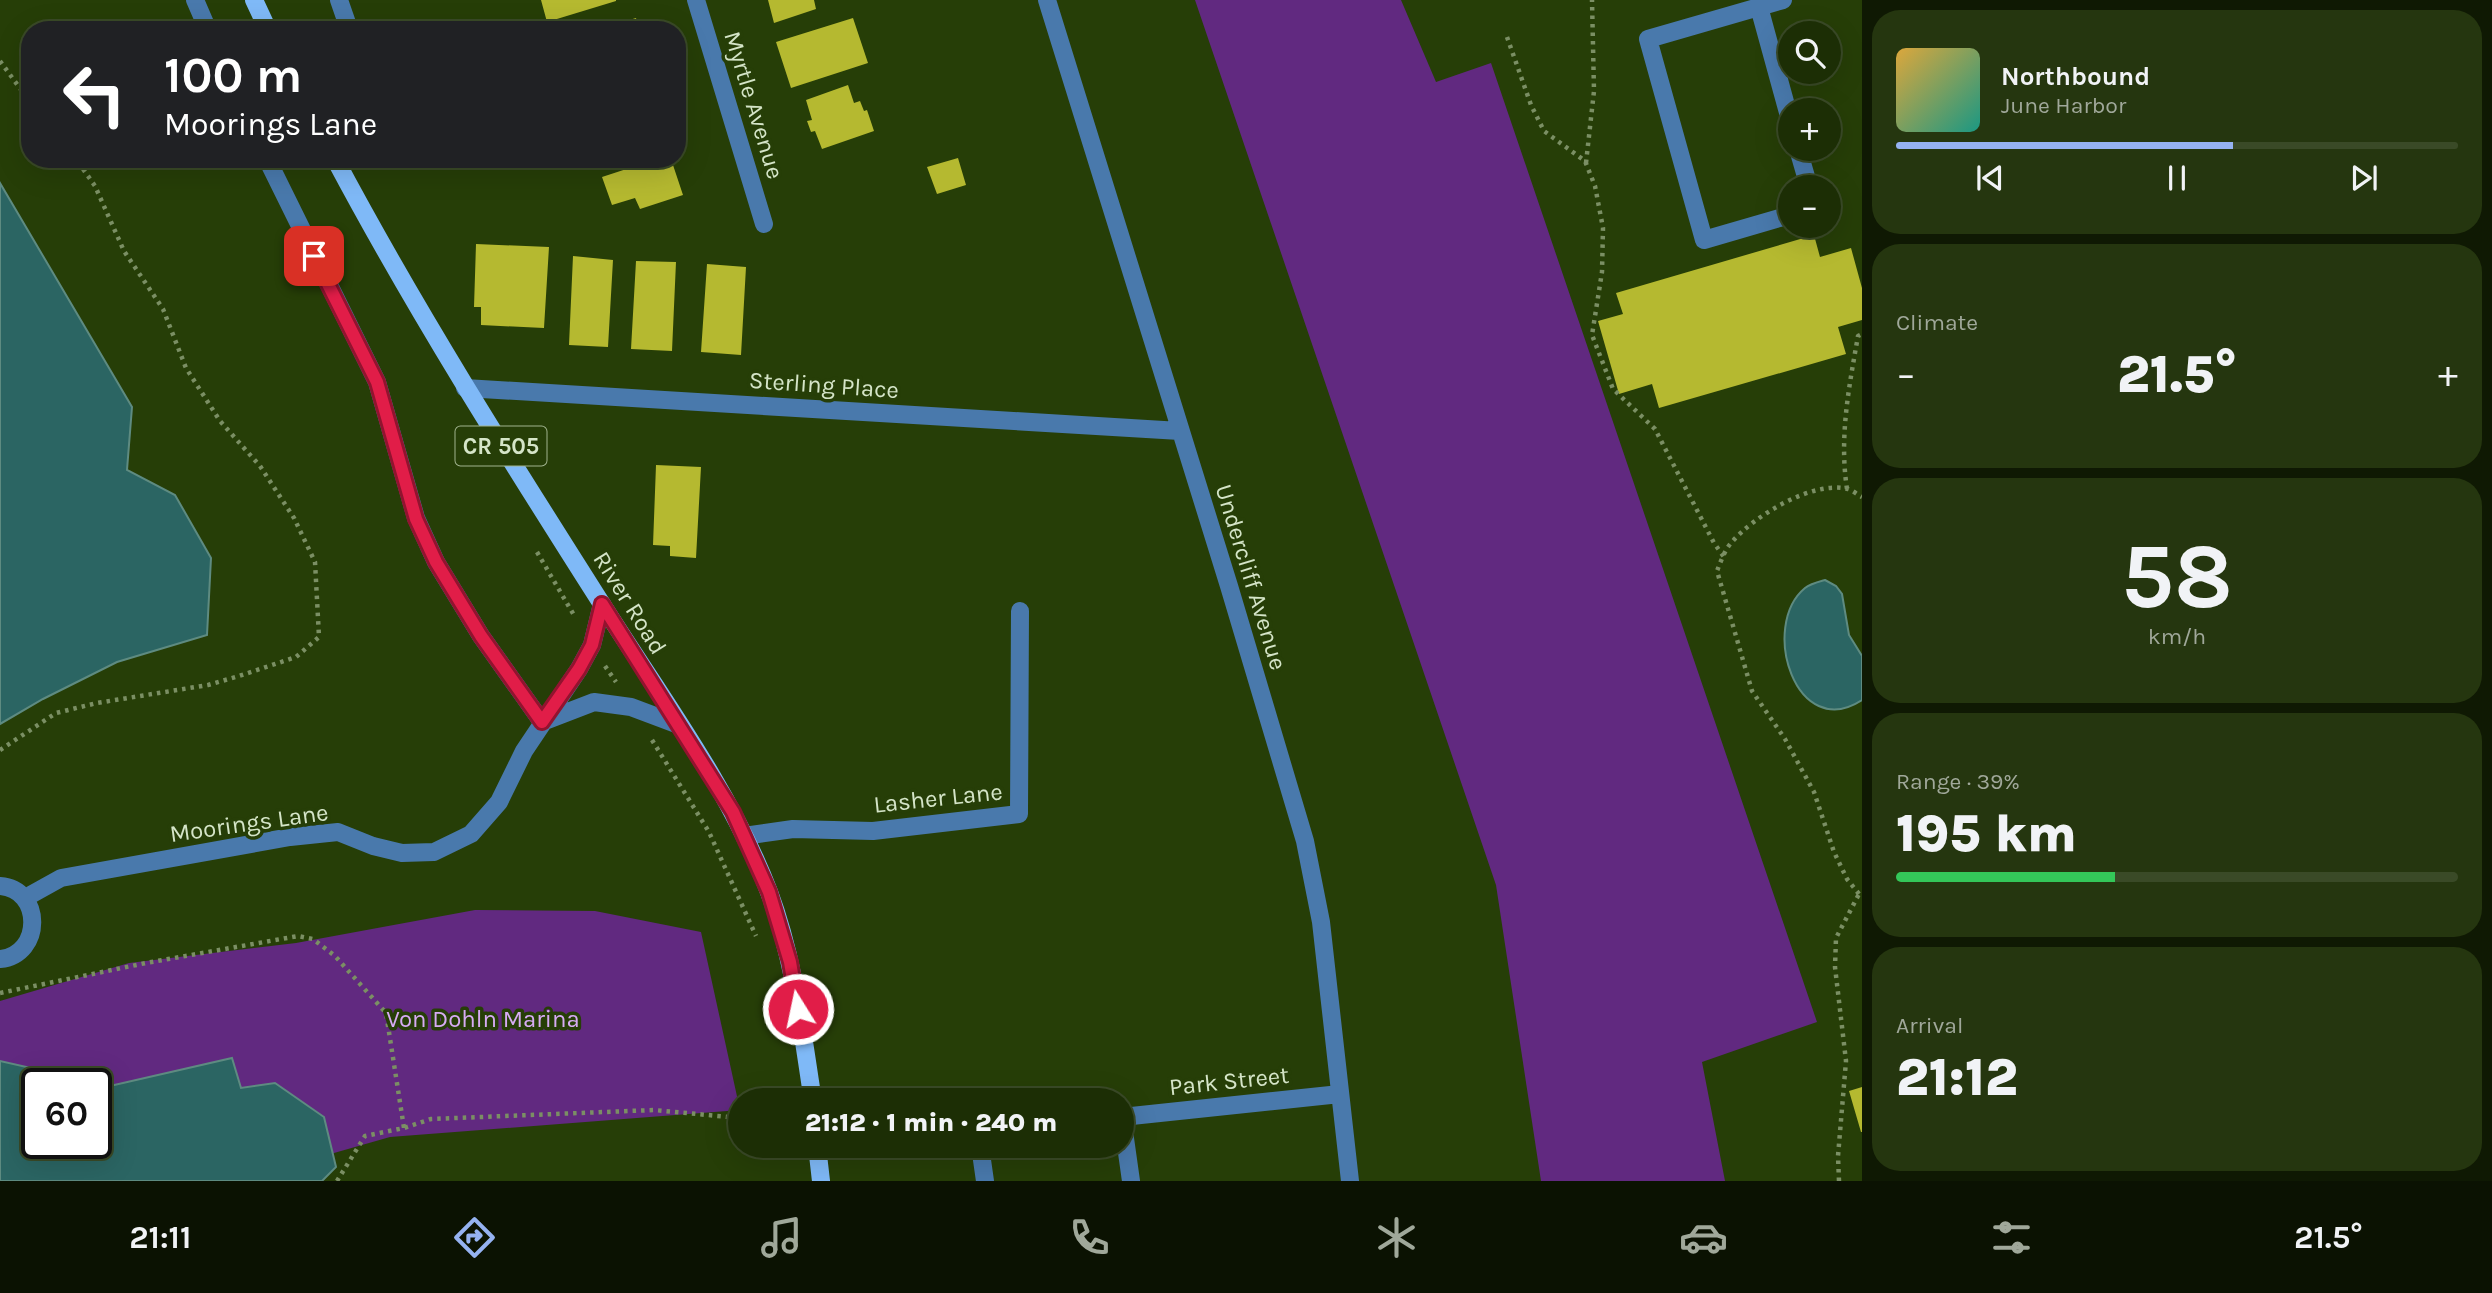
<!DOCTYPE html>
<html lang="en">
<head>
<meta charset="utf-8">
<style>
	:root { --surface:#1c2e05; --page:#25360f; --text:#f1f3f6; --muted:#a0a89a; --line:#3a4a27; --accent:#95b2f1 }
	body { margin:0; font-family:Karla,sans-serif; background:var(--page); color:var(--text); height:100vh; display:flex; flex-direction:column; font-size:26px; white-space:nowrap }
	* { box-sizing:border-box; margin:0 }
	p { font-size:23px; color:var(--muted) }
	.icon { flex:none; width:38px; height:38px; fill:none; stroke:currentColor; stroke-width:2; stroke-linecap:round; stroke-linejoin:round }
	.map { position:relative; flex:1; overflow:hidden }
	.side { display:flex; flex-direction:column; gap:10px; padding:10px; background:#0f1903; width:630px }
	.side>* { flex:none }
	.hud { position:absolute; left:21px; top:21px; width:665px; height:147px; border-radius:28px; box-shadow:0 7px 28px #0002,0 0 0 2px var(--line); background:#202124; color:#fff; overflow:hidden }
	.buttons { position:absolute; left:1778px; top:21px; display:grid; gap:14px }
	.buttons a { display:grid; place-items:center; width:63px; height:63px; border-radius:50%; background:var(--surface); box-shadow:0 7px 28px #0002,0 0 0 2px var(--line); font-size:35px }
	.speed { position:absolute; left:21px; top:1068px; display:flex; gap:14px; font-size:35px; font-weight:700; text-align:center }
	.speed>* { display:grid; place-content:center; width:91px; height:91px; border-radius:50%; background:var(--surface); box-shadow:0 7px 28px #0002,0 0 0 2px var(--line); line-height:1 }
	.speed .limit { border:4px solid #111; border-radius:10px; background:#fff; color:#111 }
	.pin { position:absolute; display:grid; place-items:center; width:60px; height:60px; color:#fff; margin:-30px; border-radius:14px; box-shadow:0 4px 10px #0006 }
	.me { position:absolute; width:77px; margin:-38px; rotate:350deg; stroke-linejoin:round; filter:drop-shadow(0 0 5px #0008) }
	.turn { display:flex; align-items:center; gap:24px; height:147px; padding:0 28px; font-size:32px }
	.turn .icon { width:91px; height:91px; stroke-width:2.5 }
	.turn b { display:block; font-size:49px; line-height:60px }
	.big { font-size:52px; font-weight:800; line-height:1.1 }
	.side .card { flex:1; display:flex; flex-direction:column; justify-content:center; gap:10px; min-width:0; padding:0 24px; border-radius:28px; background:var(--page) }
	.side .dial { align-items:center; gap:0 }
	.dial b { font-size:91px; line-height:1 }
	.song { display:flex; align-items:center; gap:21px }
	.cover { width:84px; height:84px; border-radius:10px; background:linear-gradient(135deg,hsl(40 70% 55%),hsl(170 70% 35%)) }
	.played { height:7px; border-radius:4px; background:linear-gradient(90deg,var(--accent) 60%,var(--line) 60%) }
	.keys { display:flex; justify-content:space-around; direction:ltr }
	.heat { display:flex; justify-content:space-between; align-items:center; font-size:38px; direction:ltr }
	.charge { height:10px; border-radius:5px; background:linear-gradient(90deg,#34c759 39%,var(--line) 0) }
	.trip { position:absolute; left:728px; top:1088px; width:406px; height:70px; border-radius:35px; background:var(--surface); box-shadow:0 7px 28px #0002,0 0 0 2px var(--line); font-weight:800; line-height:70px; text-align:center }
	.menu { display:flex; height:112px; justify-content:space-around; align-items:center; background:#0b1202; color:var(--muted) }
	.menu .icon { width:49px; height:49px }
	.menu .selected { color:var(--accent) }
	.menu b { font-size:32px; color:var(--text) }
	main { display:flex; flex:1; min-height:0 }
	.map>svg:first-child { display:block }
	.green { fill:#612980 }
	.water { fill:#2b6563; stroke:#5e8b81; stroke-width:2; fill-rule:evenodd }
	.building { fill:#b5b930 }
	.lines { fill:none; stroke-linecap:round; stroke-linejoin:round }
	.path { stroke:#7b8f64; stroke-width:4.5; stroke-dasharray:3.5 5; stroke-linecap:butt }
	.minor { stroke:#4979ac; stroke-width:18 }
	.major { stroke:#7fb9f7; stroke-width:18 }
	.route-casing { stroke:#92132f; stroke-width:18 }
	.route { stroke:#e11d48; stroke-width:12 }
	.labels { text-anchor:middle; stroke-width:7; stroke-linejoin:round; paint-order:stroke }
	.shield { fill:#263e07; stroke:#a0b38e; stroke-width:2 }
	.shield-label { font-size:23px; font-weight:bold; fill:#d5e5c8 }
	.street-label { font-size:24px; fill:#d5e5c8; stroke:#263e07 }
	.park-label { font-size:24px; fill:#d7abf4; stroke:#263e07 }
</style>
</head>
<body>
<main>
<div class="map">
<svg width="1862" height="1181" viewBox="0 0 1862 1181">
	<rect width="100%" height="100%" fill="#263e07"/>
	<path class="green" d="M1195 0H1401L1436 82 1491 63 1817 1022 1702 1062 1725 1181H1541L1496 885Z
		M475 910 595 911 701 932 740 1110 390 1137 313 1159 96 1139V1083H37V1143L0 1181V1001L129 963 296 943Z"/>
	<path class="water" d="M0 183 132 407 127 470 175 495 211 558 207 635 117 662 43 699 0 724Z
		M1825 580 1836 586 1842 594 1849 635 1862 656V700C1796 743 1759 626 1805 588 1810 584 1818 582 1825 580Z
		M232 1058 241 1088 275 1083 324 1117 336 1167 322 1181H0V1061L110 1086ZM96 1083V1143H37V1083Z"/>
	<path class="building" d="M541 0H616V1L547 22Z
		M768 0H814L816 9 774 23Z
		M636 18 639 30H600V29Z
		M853 18 868 63 791 88 776 42Z
		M848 85 854 103 860 101 864 111 867 110 874 131 822 149 815 131 811 132 807 121 812 120 806 100Z
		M958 158 966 185 937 194 927 167Z
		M657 159H671L683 195 640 209 635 198 612 205 602 177Z
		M1814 235 1820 257 1851 248 1862 288V320L1838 327 1846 354 1659 408 1652 384 1619 394 1598 321 1623 314 1616 293Z
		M476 244 549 247 544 328 481 325V307H474Z
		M573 256 613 260 608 347 569 345Z
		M636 261 676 262 672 351 631 349Z
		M707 264 746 267 741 355 701 352Z
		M656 465 701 467 696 558 670 556V546L653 545Z
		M1862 1087V1132H1861L1849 1091Z"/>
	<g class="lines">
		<path class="path" d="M1507 37 1531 105 1544 131 1585 161 1595 186 1603 228 1602 272 1592 335 1613 389 1655 429 1714 543 1724 557
			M0 61 30 102
			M1586 163 1594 91 1592 0
			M1847 489C1839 437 1849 387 1858 336L1862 334
			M537 552 575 617
			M605 666 616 682
			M652 740 709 832 756 936
			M0 750 56 713 97 703 208 685 239 676 296 657 319 637 315 562 294 518 260 466 220 421 186 368 163 309 124 251 95 186 76 159
			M1859 894 1847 879 1834 852 1814 792 1785 739 1752 691 1717 571C1721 561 1725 549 1732 542 1754 516 1813 480 1848 489 1852 490 1858 495 1862 497
			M0 993 146 963 298 936 313 939 335 956 386 1013 404 1128
			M337 1181 365 1136 404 1128 431 1119 654 1110 740 1118
			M1839 1181 1838 1156 1846 1061 1835 967 1836 938 1859 894H1862"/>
		<path class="minor" d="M195 0 208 30
			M339 0 348 26 346 30
			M696 0 764 224
			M1047 0 1229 586 1305 841 1321 922 1350 1181
			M1783 0 1648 39 1704 240 1790 215
			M1759 7 1790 120
			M1798 149 1809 187
			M267 159 377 382 416 518 436 562 481 636 542 722
			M465 388 1180 431
			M542 722 594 702 631 707 679 725
			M744 836 793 829 873 831 1019 814 1020 611
			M0 886C43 889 43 955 0 959
			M25 898 61 878 290 837 338 832 373 846 402 853 434 852 471 834 499 802 524 751 579 669 592 645 602 604
			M1122 1117 1340 1094
			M1122 1117 1131 1181
			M980 1146 985 1181
			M817 1149 837 1146"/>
		<path class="major" d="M254 0 268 30
			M335 159C418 315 511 461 605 609 663 700 730 790 769 892 794 958 802 1031 813 1101
			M817 1146 821 1181"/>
	</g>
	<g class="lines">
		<g class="route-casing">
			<path id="route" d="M314 256 377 382 416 519 436 562 481 636 542 722 579 669 592 645 602 604 733 812 769 892 790 962 798 1009"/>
		</g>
		<use href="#route" class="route"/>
	</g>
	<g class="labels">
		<rect class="shield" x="455.5" y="426.5" width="91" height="39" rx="5"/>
		<g class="shield-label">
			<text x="501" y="454">CR 505</text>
		</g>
		<g class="street-label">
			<text transform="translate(754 105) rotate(73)" y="8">Myrtle Avenue</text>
			<text transform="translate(824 385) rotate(4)" y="8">Sterling Place</text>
			<text transform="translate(1251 577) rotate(73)" y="8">Undercliff Avenue</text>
			<text transform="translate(630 603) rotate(58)" y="8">River Road</text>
			<text transform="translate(938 798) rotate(-6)" y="8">Lasher Lane</text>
			<text transform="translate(249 823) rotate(-8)" y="8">Moorings Lane</text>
			<text transform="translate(1229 1081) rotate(-6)" y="8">Park Street</text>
		</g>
		<g class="park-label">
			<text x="483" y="1027">Von Dohln Marina</text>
		</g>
	</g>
</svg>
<div class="buttons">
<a><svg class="icon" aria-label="search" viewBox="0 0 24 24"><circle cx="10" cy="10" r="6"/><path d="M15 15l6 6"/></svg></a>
<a>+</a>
<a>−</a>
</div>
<div class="speed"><div class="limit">60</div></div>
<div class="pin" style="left:314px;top:256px;background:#d93025"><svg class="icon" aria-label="arrive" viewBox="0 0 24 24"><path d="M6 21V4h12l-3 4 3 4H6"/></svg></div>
<svg class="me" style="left:798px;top:1009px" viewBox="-20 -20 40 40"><circle r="17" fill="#e11d48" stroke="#fff" stroke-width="3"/><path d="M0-11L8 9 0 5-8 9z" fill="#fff"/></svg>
<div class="trip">21:12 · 1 min · 240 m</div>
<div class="hud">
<div class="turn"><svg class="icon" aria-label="left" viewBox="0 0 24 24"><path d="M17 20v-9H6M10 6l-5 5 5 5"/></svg><div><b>100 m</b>Moorings Lane</div></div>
</div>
</div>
<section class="side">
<div class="card">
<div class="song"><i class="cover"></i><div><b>Northbound</b><p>June Harbor</p></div></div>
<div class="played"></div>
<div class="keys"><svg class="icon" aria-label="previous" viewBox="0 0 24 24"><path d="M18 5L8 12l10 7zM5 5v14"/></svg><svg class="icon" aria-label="pause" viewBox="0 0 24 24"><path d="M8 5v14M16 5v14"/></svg><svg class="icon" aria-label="next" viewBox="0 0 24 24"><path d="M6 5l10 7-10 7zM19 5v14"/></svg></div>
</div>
<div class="card"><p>Climate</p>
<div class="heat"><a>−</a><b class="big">21.5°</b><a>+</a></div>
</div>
<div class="card dial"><b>58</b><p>km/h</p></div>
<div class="card"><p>Range · 39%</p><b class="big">195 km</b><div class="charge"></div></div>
<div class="card"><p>Arrival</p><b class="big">21:12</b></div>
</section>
</main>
<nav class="menu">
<b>21:11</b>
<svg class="icon selected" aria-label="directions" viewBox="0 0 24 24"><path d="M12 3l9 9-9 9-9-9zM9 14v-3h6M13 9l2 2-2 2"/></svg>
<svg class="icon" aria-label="music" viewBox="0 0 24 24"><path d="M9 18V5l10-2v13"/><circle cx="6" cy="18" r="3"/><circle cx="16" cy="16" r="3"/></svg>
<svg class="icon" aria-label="phone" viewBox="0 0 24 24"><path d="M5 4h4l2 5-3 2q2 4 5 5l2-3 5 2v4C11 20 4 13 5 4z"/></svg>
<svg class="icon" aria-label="climate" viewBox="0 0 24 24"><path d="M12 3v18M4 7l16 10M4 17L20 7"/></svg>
<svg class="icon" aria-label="car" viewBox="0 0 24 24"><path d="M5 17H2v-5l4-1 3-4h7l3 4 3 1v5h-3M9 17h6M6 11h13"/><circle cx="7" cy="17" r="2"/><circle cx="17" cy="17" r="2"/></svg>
<svg class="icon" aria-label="filters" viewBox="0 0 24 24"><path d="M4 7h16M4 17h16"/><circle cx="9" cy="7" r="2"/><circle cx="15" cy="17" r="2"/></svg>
<b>21.5°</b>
</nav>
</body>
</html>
